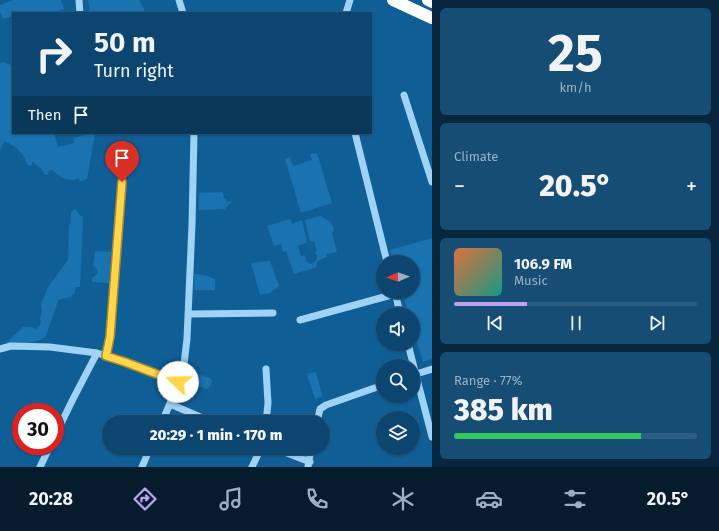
<!DOCTYPE html>
<html lang="en">
<head>
<meta charset="utf-8">
<style>
	:root { --surface:#0c4670; --page:#154d75; --text:#f1f3f6; --muted:#9ab1c3; --line:#2c5e83; --accent:#bca0f2 }
	body { margin:0; font-family:"Fira Sans",sans-serif; background:var(--page); color:var(--text); height:100vh; display:flex; flex-direction:column; font-size:15px; white-space:nowrap }
	* { box-sizing:border-box; margin:0 }
	p { font-size:13px; color:var(--muted) }
	.icon { flex:none; width:22px; height:22px; fill:none; stroke:currentColor; stroke-width:2; stroke-linecap:round; stroke-linejoin:round }
	.map { position:relative; flex:1; overflow:hidden }
	.details { display:flex; flex-direction:column; gap:8px; padding:8px; background:#07263e; width:287px }
	.details>* { flex:none }
	.banner { position:absolute; left:12px; top:12px; width:360px; height:122px; border-radius:0px; box-shadow:0 1px 3px #0004,0 0 0 1px var(--line); background:#0c4670; color:var(--text); overflow:hidden }
	.needle { width:26px; rotate:268deg }
	.buttons { position:absolute; left:376px; top:255px; display:grid; gap:8px }
	.buttons a { display:grid; place-items:center; width:44px; height:44px; border-radius:50%; background:var(--surface); box-shadow:0 1px 3px #0004,0 0 0 1px var(--line); font-size:20px }
	.speed { position:absolute; left:12px; top:403px; display:flex; gap:8px; font-size:20px; font-weight:700; text-align:center }
	.speed>* { display:grid; place-content:center; width:52px; height:52px; border-radius:50%; background:var(--surface); box-shadow:0 1px 3px #0004,0 0 0 1px var(--line); line-height:1 }
	.speed .limit { border:6px solid #d22; background:#fff; color:#111 }
	.pin { position:absolute; display:grid; place-items:center; width:34px; height:34px; color:#fff; margin:-41px -17px; border-radius:50% 50% 50% 0; rotate:-45deg; box-shadow:0 0 4px #0007 }
	.pin .icon { rotate:45deg }
	.me { position:absolute; width:44px; margin:-22px; rotate:291deg; stroke-linejoin:round; filter:drop-shadow(0 0 3px #0008) }
	.turn { display:flex; align-items:center; gap:14px; height:84px; padding:0 16px; font-size:18px }
	.turn .icon { width:52px; height:52px; stroke-width:2.5 }
	.turn b { display:block; font-size:28px; line-height:34px }
	.then { display:flex; align-items:center; height:38px; padding:0 16px; background:#0003; gap:8px; font-size:15px }
	.big { font-size:30px; font-weight:800; line-height:1.1 }
	.details .card { flex:1; display:flex; flex-direction:column; justify-content:center; gap:6px; min-width:0; padding:0 14px; border-radius:6px; background:var(--page) }
	.details .dial { align-items:center; gap:0 }
	.dial b { font-size:52px; line-height:1 }
	.song { display:flex; align-items:center; gap:12px }
	.cover { width:48px; height:48px; border-radius:6px; background:linear-gradient(135deg,hsl(20 70% 55%),hsl(170 70% 35%)) }
	.played { height:4px; border-radius:2px; background:linear-gradient(90deg,var(--accent) 30%,var(--line) 30%) }
	.keys { display:flex; justify-content:space-around; direction:ltr }
	.heat { display:flex; justify-content:space-between; align-items:center; font-size:22px; direction:ltr }
	.charge { height:6px; border-radius:3px; background:linear-gradient(90deg,#34c759 77%,var(--line) 0) }
	.trip { position:absolute; left:102px; top:415px; width:228px; height:40px; border-radius:20px; background:var(--surface); box-shadow:0 1px 3px #0004,0 0 0 1px var(--line); font-weight:800; line-height:40px; text-align:center }
	.tab-bar { display:flex; height:64px; justify-content:space-around; align-items:center; background:#051c2d; color:var(--muted) }
	.tab-bar .icon { width:28px; height:28px }
	.tab-bar .on { color:var(--accent) }
	.tab-bar b { font-size:18px; color:var(--text) }
	main { display:flex; flex:1; min-height:0 }
	.map>svg:first-child { display:block }
	.green { fill:#1873b0 }
	.lines { fill:none; stroke-linecap:round; stroke-linejoin:round }
	.minor { stroke:#9fd2f4; stroke-width:7 }
	.highway { stroke:#fff; stroke-width:12 }
	.route-casing { stroke:#a68a30; stroke-width:10 }
	.route { stroke:#ffd54a; stroke-width:7 }
</style>
</head>
<body>
<main>
<div class="map">
<svg width="432" height="467" viewBox="0 0 432 467">
	<rect width="100%" height="100%" fill="#105e96"/>
	<path class="green" d="M14 0H61L64 9 52 13H13V16L3 19 0 12V5Z
		M88 0H139L146 13H90Z
		M4 62 13 66V133H39L40 135 54 133 58 147 74 143 73 138 95 133 87 179 81 181 78 178C68 184 60 176 52 170L49 171 48 175H45L41 168 36 165 34 162H32V165L28 166C23 153 17 146 4 141L0 151V63Z
		M317 153 332 203 301 213 285 159 290 157 293 166 312 160 310 154Z
		M223 192 224 199H226L227 202 232 201 225 209 199 210V193Z
		M76 209 79 215 83 217 80 287H76L74 294H72L71 297 61 299 58 301 46 336C37 345 18 343 6 343L23 327H32L36 329 41 323 40 318 42 312 41 304 48 287 68 260 69 226 71 222V212L73 210Z
		M321 216 332 223 334 230 332 233 337 252 328 254 327 253H326L327 257C321 259 315 261 317 267L294 274 286 251 283 252 281 244 274 246 267 226 290 219 292 224 302 220 307 242 306 243 298 246 301 256 305 255 306 261 311 264C317 262 319 257 315 252L317 251 314 241 311 242 309 239 305 220Z
		M432 238V359L423 362 413 329V314H409L402 292H413V262H393L390 250Z
		M95 251 111 252 109 283 92 282V278L97 274C98 270 97 268 93 266Z
		M270 261 279 286 270 293 260 295 251 263Z
		M194 274 204 275 215 279V290H194Z
		M188 371 210 378 212 380 210 387 207 389 185 382Z
		M316 372 322 395 321 397 315 399 307 374Z"/>
	<g class="lines">
		<path class="minor" d="M79 0 80 13
			M179 0 183 13
			M346 13 350 0
			M404 95 432 182
			M355 133 387 262
			M395 292 400 314
			M189 314 273 313
			M300 320 395 294
			M408 344 432 437
			M0 349 11 346 50 347 97 353 125 362 178 382
			M106 356 110 337 123 166
			M266 369 268 403 266 422
			M413 375 432 369
			M170 404 212 422
			M162 422 175 392 184 364 187 339 192 225 194 133
			M317 422 320 409 326 405 383 385
			M55 436 73 399 97 353
			M274 448 310 462
			M40 467 50 446
			M142 467 150 448
			M252 467 261 448
			M308 467 311 448"/>
		<path class="highway" d="M393 0 432 18
			M428 0 432 2"/>
	</g>
	<g class="lines">
		<g class="route-casing">
			<path id="route" d="M122 182 110 337 106 356 125 362 178 382"/>
		</g>
		<use href="#route" class="route"/>
	</g>
</svg>
<div class="buttons">
<a><svg class="needle" viewBox="-14 -14 28 28"><path d="M0-13l5 13h-10z" fill="#e53935"/><path d="M0 13l5-13h-10z" fill="#9ab1c3"/></svg></a>
<a><svg class="icon" aria-label="sound" viewBox="0 0 24 24"><path d="M4 9h4l5-4v14l-5-4H4zM17 9q2 3 0 6"/></svg></a>
<a><svg class="icon" aria-label="search" viewBox="0 0 24 24"><circle cx="10" cy="10" r="6"/><path d="M15 15l6 6"/></svg></a>
<a><svg class="icon" aria-label="layers" viewBox="0 0 24 24"><path d="M12 4l9 5-9 5-9-5zM3 14l9 5 9-5"/></svg></a>
</div>
<div class="speed"><div class="limit">30</div></div>
<div class="pin" style="left:122px;top:182px;background:#d93025"><svg class="icon" aria-label="arrive" viewBox="0 0 24 24"><path d="M6 21V4h12l-3 4 3 4H6"/></svg></div>
<svg class="me" style="left:178px;top:382px" viewBox="-20 -20 40 40"><circle r="19" fill="#fff"/><path d="M0-13L10 11 0 6-10 11z" fill="#ffd54a"/></svg>
<div class="trip">20:29 · 1 min · 170 m</div>
<div class="banner">
<div class="turn"><svg class="icon" aria-label="right" viewBox="0 0 24 24"><path d="M7 20v-9h11M14 6l5 5-5 5"/></svg><div><b>50 m</b>Turn right</div></div>
<div class="then">Then<svg class="icon" aria-label="arrive" viewBox="0 0 24 24"><path d="M6 21V4h12l-3 4 3 4H6"/></svg></div>
</div>
</div>
<section class="details">
<div class="card dial"><b>25</b><p>km/h</p></div>
<div class="card"><p>Climate</p>
<div class="heat"><a>−</a><b class="big">20.5°</b><a>+</a></div>
</div>
<div class="card">
<div class="song"><i class="cover"></i><div><b>106.9 FM</b><p>Music</p></div></div>
<div class="played"></div>
<div class="keys"><svg class="icon" aria-label="previous" viewBox="0 0 24 24"><path d="M18 5L8 12l10 7zM5 5v14"/></svg><svg class="icon" aria-label="pause" viewBox="0 0 24 24"><path d="M8 5v14M16 5v14"/></svg><svg class="icon" aria-label="next" viewBox="0 0 24 24"><path d="M6 5l10 7-10 7zM19 5v14"/></svg></div>
</div>
<div class="card"><p>Range · 77%</p><b class="big">385 km</b><div class="charge"></div></div>
</section>
</main>
<nav class="tab-bar">
<b>20:28</b>
<svg class="icon on" aria-label="directions" viewBox="0 0 24 24"><path d="M12 3l9 9-9 9-9-9zM9 14v-3h6M13 9l2 2-2 2"/></svg>
<svg class="icon" aria-label="music" viewBox="0 0 24 24"><path d="M9 18V5l10-2v13"/><circle cx="6" cy="18" r="3"/><circle cx="16" cy="16" r="3"/></svg>
<svg class="icon" aria-label="phone" viewBox="0 0 24 24"><path d="M5 4h4l2 5-3 2q2 4 5 5l2-3 5 2v4C11 20 4 13 5 4z"/></svg>
<svg class="icon" aria-label="climate" viewBox="0 0 24 24"><path d="M12 3v18M4 7l16 10M4 17L20 7"/></svg>
<svg class="icon" aria-label="car" viewBox="0 0 24 24"><path d="M5 17H2v-5l4-1 3-4h7l3 4 3 1v5h-3M9 17h6M6 11h13"/><circle cx="7" cy="17" r="2"/><circle cx="17" cy="17" r="2"/></svg>
<svg class="icon" aria-label="filters" viewBox="0 0 24 24"><path d="M4 7h16M4 17h16"/><circle cx="9" cy="7" r="2"/><circle cx="15" cy="17" r="2"/></svg>
<b>20.5°</b>
</nav>
</body>
</html>
